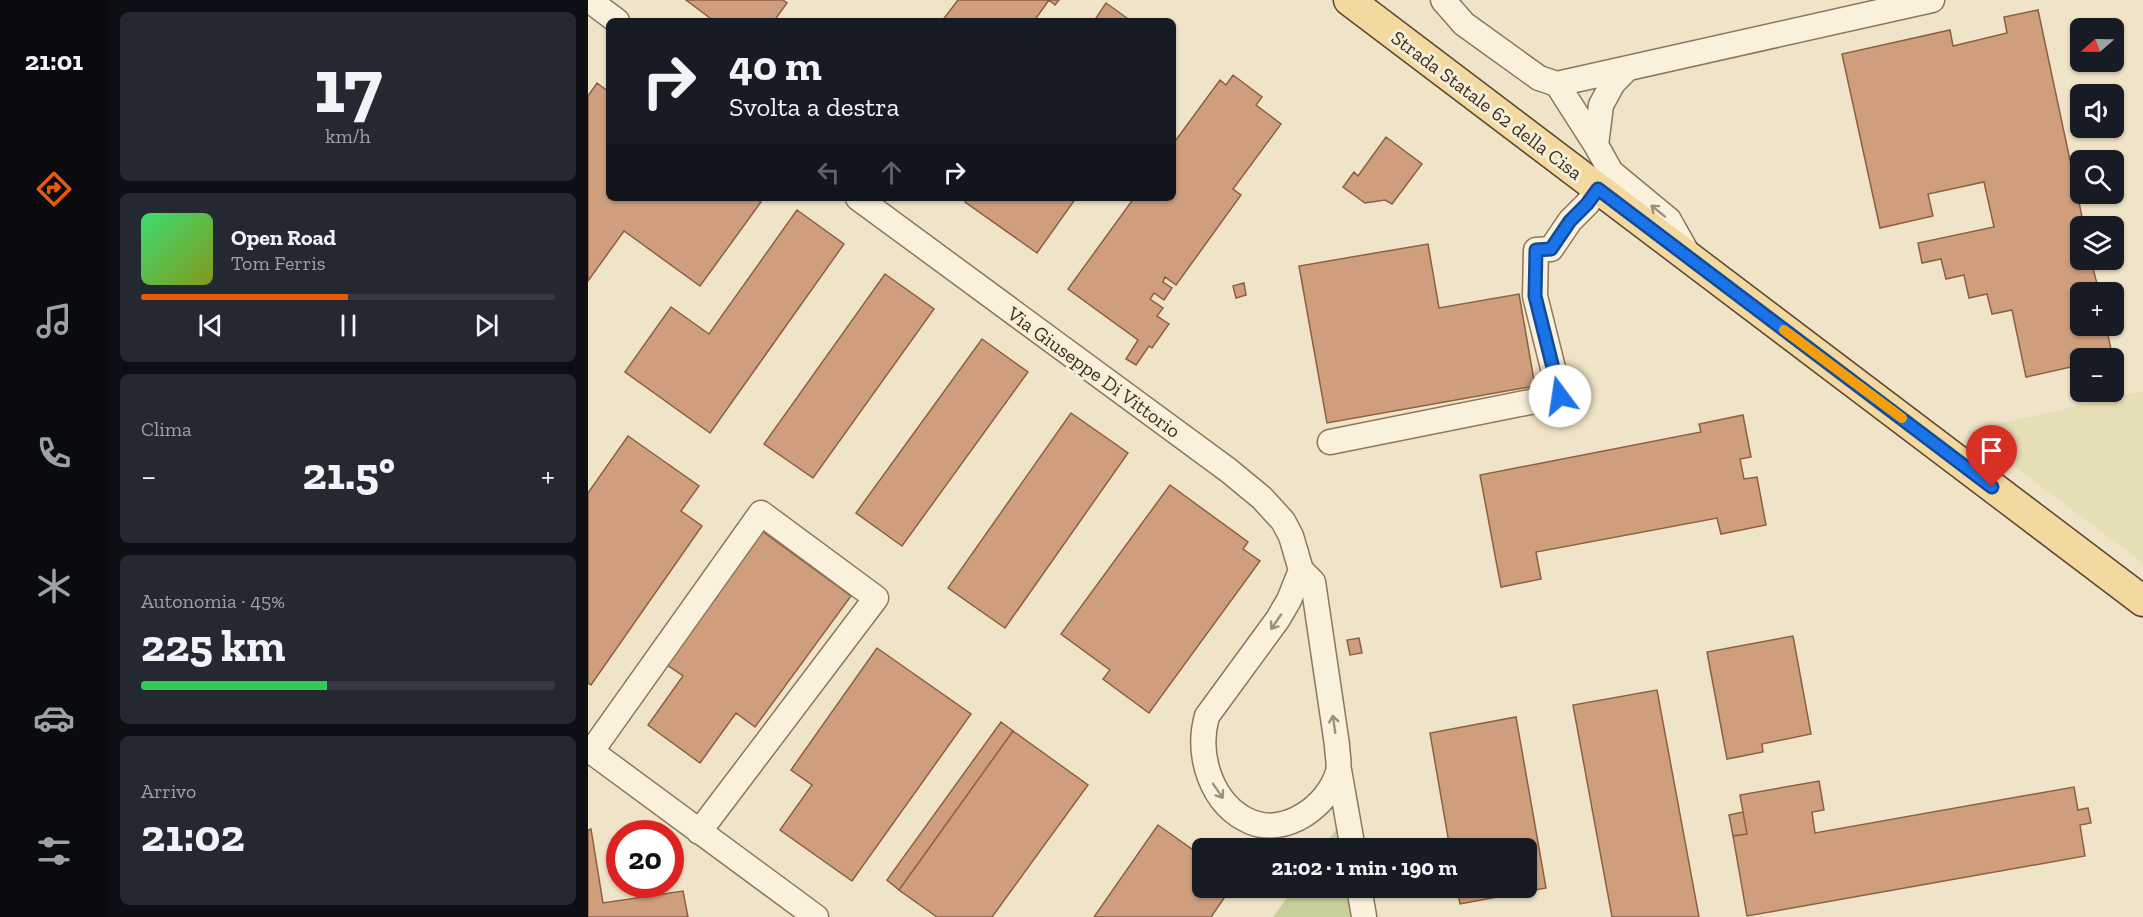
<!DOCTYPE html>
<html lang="it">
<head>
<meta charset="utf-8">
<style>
	:root { --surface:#171b24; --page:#242831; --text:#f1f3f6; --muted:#9ea1a6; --line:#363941; --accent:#ea580c }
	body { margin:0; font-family:"Zilla Slab",serif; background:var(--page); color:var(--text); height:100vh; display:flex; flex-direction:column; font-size:22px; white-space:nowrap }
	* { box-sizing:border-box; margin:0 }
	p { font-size:20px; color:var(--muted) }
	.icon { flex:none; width:33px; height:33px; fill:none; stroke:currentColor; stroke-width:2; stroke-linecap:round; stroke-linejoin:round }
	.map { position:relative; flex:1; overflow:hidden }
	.drawer { display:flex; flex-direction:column; gap:12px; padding:12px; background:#0d0f14; width:480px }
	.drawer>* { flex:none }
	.guide { position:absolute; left:18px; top:18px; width:570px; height:183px; border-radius:9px; box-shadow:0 2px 4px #0004; background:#171b24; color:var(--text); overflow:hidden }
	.needle { width:39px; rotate:250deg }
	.tools { position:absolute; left:1482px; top:18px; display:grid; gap:12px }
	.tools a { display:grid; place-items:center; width:54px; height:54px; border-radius:9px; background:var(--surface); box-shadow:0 2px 4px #0004; font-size:30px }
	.speed { position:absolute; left:18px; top:820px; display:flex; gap:12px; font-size:30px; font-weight:700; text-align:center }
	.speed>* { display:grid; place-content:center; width:78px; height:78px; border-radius:50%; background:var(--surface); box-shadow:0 2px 4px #0004; line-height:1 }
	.speed .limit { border:9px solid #d22; background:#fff; color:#111 }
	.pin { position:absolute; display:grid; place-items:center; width:51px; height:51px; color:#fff; margin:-62px -26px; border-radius:50% 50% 50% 0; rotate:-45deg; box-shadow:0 0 6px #0007 }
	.pin .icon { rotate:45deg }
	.me { position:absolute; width:66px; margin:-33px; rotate:346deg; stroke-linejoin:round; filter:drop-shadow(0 0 4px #0008) }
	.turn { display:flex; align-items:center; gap:21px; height:126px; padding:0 24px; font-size:27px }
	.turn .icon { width:78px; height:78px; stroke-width:2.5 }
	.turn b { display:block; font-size:42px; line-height:51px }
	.lanes { display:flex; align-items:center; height:57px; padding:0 24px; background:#0003; justify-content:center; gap:30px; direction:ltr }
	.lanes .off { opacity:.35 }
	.big { font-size:45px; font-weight:700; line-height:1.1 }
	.drawer .tile { flex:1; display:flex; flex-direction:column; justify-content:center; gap:9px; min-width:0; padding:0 21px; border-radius:9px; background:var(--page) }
	.drawer .dial { align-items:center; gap:0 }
	.dial b { font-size:78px; line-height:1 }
	.song { display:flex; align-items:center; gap:18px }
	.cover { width:72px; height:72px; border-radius:9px; background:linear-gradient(135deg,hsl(140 70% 55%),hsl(70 70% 35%)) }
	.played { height:6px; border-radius:3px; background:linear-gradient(90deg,var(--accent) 50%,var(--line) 50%) }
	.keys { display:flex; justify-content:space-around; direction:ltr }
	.heat { display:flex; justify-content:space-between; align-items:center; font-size:33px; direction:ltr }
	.charge { height:9px; border-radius:4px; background:linear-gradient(90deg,#34c759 45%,var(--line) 0) }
	.trip { position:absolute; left:604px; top:838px; width:345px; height:60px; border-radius:9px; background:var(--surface); box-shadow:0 2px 4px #0004; font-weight:700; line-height:60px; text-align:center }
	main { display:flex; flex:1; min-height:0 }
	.tabs { display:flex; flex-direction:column; width:108px; justify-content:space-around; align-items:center; background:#090b0e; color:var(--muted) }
	.tabs .icon { width:42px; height:42px }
	.tabs .selected { color:var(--accent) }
	.tabs b { font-size:27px; color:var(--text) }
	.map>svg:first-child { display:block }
	.farmland { fill:#e6deb5 }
	.green { fill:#c9cf9b }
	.building { fill:#cf9f7d; stroke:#8d5f41; stroke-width:1.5 }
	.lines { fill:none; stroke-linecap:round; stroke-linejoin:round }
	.minor-casing { stroke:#8d765c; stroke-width:27 }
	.major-casing { stroke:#5b4430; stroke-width:33 }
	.minor { stroke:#faf1dc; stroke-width:24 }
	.major { stroke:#f3d9a0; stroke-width:30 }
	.oneway { stroke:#9c907e }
	.route-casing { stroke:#114b97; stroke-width:15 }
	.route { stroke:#1a73e8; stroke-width:10 }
	.slow { stroke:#f59e0b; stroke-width:10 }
	.labels { text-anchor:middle; stroke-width:6; stroke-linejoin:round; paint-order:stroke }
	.street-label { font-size:20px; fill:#3d2e20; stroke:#f7eed8 }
</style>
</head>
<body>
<main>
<nav class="tabs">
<b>21:01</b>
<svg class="icon selected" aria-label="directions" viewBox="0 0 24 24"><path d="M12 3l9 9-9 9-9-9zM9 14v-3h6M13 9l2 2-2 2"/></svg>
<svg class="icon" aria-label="music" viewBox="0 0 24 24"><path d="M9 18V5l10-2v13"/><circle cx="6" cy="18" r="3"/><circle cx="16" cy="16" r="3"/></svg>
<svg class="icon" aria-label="phone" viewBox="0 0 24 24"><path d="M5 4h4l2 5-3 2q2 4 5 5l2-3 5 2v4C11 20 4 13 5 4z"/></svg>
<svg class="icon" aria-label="climate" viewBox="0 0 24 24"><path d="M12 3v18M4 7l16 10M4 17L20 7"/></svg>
<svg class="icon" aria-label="car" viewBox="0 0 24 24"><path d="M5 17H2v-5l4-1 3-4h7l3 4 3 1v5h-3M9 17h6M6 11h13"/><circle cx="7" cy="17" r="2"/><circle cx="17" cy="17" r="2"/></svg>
<svg class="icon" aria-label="filters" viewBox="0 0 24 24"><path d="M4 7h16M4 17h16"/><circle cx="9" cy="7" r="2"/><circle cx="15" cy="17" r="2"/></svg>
</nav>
<section class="drawer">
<div class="tile dial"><b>17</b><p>km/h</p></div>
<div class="tile">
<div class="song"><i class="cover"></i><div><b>Open Road</b><p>Tom Ferris</p></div></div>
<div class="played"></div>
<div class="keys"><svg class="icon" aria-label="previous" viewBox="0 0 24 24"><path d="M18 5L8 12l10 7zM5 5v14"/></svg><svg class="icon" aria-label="pause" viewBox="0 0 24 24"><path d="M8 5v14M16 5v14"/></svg><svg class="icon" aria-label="next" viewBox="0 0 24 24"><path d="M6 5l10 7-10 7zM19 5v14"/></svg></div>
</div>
<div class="tile"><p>Clima</p>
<div class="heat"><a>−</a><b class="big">21.5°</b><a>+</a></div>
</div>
<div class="tile"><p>Autonomia · 45%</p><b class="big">225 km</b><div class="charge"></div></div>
<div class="tile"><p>Arrivo</p><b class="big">21:02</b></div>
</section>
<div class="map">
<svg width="1555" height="917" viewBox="0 0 1555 917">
	<rect width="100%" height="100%" fill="#f0e4c8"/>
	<path class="farmland" d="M1555 391V563L1379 431Z"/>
	<path class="green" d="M754 821 758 849H734Z
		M706 888H764L768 917H685Z"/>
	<path class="building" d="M98 0H195L199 3 186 21H126Z
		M370 0H471L467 5 461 0 446 21H354Z
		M518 3 543 21H506Z
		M1450 10 1496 226H1492V260H1503L1511 292H1492V326H1518L1525 358H1492V365L1438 377 1424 310 1404 314 1399 294 1381 298 1376 275 1358 279 1353 259 1334 263 1330 243 1406 227 1396 182 1340 194 1345 216 1292 228 1254 54 1362 30 1365 46 1419 33 1416 17Z
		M645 75 674 97 668 105 693 124 645 189 653 195 588 285 577 277 575 282 584 288 576 300 566 293 562 299 575 308 569 316 581 324 564 348 561 346 548 365 538 359 550 340 480 289 546 198H585V144L632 80 638 85Z
		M9 83 21 92V198H167L173 202 112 286 36 231 0 281V96Z
		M798 137 834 164 804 204 797 200 777 203 755 187 766 172 770 176Z
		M380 198H488L449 253 377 202Z
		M209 210 256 244 122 433 37 372 83 307 121 334Z
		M840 244 851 308 931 294 947 386 739 423 711 266Z
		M297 274 346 309 225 478 176 444Z
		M656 283 658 295 648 298 645 286Z
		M394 339 440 372 314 546 268 513Z
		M483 413 540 453 417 628 360 588Z
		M1155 415 1163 457 1152 459 1156 479 1169 477 1178 525 1133 534 1129 518 948 552 953 579 913 587 892 475 1113 432 1111 424Z
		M40 436 111 486 93 511 114 526 3 685 0 683V493Z
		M582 485 660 542 655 549 672 561 561 713 515 679 522 670 473 634Z
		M171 529 263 596 167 727 148 713 112 763 60 725 95 676 75 662Z
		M1205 636 1223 734 1174 744 1175 752 1139 759 1119 652Z
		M771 638 774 653 762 655 759 640Z
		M289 648 383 714 264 881 192 830 224 785 203 770Z
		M1069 690 1111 917H1024L985 705Z
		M928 717 958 888 872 904 869 888H939V849H862L842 733Z
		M413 722 425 731 311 890 299 880Z
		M425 731 500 785 404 917H349L311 890Z
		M1231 781 1236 810 1224 812 1227 833 1486 787 1490 810 1500 808 1503 823 1492 825 1497 856 1159 916 1145 836 1159 834 1152 795Z
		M1155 812 1159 834 1145 836 1141 815Z
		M570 825 615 857V888H643L623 917H506Z
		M3 829 15 903 95 891 100 917H0V830Z"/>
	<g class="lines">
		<g class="minor-casing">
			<path id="minor" d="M1 0 29 21
				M855 0 876 24 951 78 969 84 1344 0
				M1040 68 1025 83 1013 105 1008 145 1023 172 1081 220 1100 254
				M969 84 1008 145
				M270 198 640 470 674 498 695 521 703 536 713 570 725 582 749 745C749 753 752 764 750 772 740 806 698 836 663 822 623 805 608 755 619 716L690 619 701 600 713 570
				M742 442 972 396 947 296 948 250 963 249 982 221 999 204 1010 189
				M0 749 228 917
				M3 752 173 513 288 598 111 832
				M751 770 765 849
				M771 888 776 916"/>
		</g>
		<g class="major-casing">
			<path id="major" d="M761 0 1555 601"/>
		</g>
		<use href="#minor" class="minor"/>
		<use href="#major" class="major"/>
	</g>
	<defs><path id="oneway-shaft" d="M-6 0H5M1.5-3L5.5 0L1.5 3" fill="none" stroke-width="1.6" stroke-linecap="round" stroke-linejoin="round" transform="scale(1.5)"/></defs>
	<g class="oneway">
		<use href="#oneway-shaft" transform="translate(1070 211) rotate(-141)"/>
		<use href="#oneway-shaft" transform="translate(688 622) rotate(124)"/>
		<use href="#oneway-shaft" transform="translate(746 724) rotate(-98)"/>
		<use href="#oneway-shaft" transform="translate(630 791) rotate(55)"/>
	</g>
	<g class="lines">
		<g class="route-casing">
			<path id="route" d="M972 396 947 296 948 250 963 249 982 221 999 204 1010 189 1404 487"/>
		</g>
		<use href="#route" class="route"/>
		<path class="slow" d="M1196 330 1314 418"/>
	</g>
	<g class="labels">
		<g class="street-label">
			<text transform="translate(899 105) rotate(37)" y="7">Strada Statale 62 della Cisa</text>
			<text transform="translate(506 372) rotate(36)" y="7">Via Giuseppe Di Vittorio</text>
		</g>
	</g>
</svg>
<div class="tools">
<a><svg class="needle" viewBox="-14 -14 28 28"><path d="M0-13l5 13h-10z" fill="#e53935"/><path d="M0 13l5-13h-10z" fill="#9ea1a6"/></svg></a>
<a><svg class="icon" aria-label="sound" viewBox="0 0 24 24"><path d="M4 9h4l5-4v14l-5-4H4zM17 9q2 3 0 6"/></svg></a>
<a><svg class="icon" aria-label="search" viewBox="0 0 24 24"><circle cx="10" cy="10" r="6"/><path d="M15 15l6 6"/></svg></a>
<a><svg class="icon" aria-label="layers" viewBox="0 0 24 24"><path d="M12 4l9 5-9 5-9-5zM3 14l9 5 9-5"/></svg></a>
<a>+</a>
<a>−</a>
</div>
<div class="speed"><div class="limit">20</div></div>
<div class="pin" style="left:1404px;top:487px;background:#d93025"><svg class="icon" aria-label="arrive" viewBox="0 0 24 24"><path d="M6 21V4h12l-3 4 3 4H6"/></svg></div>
<svg class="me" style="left:972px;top:396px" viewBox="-20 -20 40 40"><circle r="19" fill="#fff"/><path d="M0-13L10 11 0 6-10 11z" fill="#1a73e8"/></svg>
<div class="trip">21:02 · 1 min · 190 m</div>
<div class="guide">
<div class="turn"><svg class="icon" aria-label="right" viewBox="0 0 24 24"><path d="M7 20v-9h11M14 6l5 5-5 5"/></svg><div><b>40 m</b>Svolta a destra</div></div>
<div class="lanes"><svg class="icon off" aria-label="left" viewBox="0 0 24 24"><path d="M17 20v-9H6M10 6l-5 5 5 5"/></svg><svg class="icon off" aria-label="ahead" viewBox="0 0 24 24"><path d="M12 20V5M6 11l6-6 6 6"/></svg><svg class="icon" aria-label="right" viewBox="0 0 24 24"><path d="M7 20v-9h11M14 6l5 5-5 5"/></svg></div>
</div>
</div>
</main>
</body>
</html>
